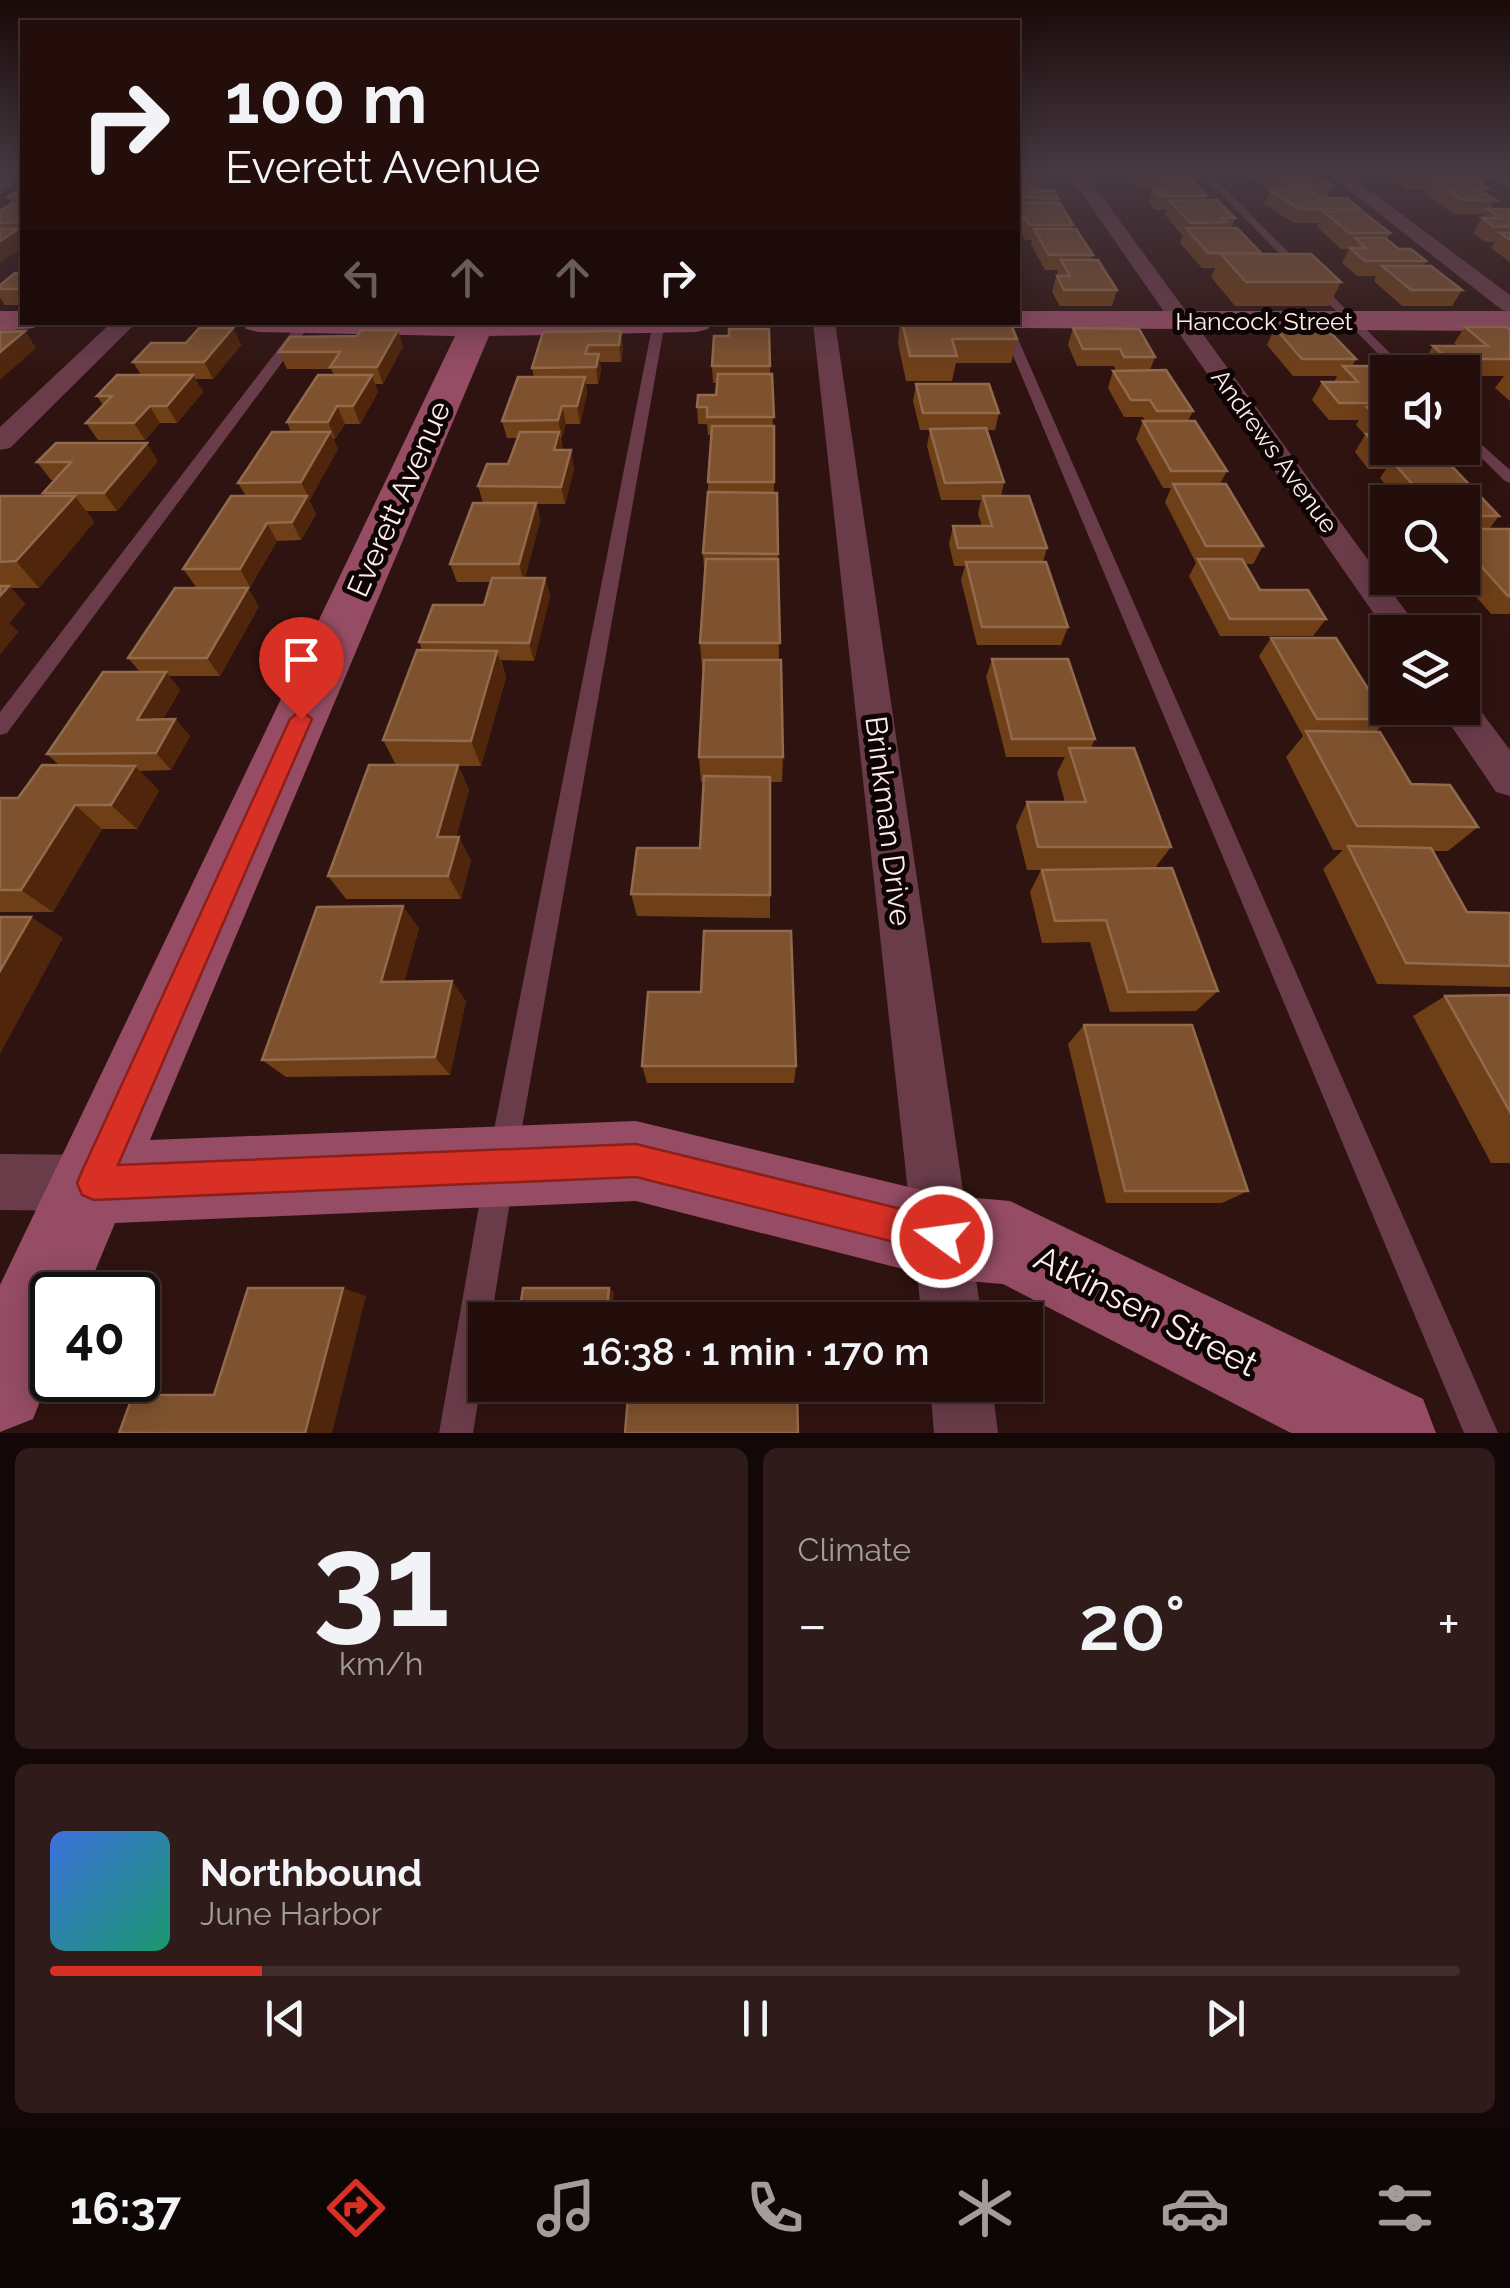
<!DOCTYPE html>
<html lang="en">
<head>
<meta charset="utf-8">
<style>
	:root { --surface:#230e0c; --page:#2f1c1a; --text:#f1f3f6; --muted:#a39c9d; --line:#402e2d; --accent:#d93025 }
	body { margin:0; font-family:Raleway,sans-serif; background:var(--page); color:var(--text); height:100vh; display:flex; flex-direction:column; font-size:38px; white-space:nowrap }
	* { box-sizing:border-box; margin:0 }
	p { font-size:32px; color:var(--muted) }
	.icon { flex:none; width:55px; height:55px; fill:none; stroke:currentColor; stroke-width:2; stroke-linecap:round; stroke-linejoin:round }
	.map { position:relative; height:1433px; overflow:hidden }
	.sheet { display:flex; flex-direction:column; gap:15px; padding:15px; background:#130807; flex:1 }
	.sheet>* { flex:none }
	.banner { position:absolute; left:20px; top:20px; width:1000px; height:305px; border-radius:0px; box-shadow:0 5px 25px #0003,0 0 0 2px var(--line); background:#230e0c; color:var(--text); overflow:hidden }
	.buttons { position:absolute; left:1370px; top:355px; display:grid; gap:20px }
	.buttons a { display:grid; place-items:center; width:110px; height:110px; border-radius:0px; background:var(--surface); box-shadow:0 5px 25px #0003,0 0 0 2px var(--line); font-size:50px }
	.speed { position:absolute; left:30px; top:1272px; display:flex; gap:20px; font-size:50px; font-weight:700; text-align:center }
	.speed>* { display:grid; place-content:center; width:130px; height:130px; border-radius:50%; background:var(--surface); box-shadow:0 5px 25px #0003,0 0 0 2px var(--line); line-height:1 }
	.speed .limit { border:5px solid #111; border-radius:15px; background:#fff; color:#111 }
	.pin { position:absolute; display:grid; place-items:center; width:85px; height:85px; color:#fff; margin:-102px -42px; border-radius:50% 50% 50% 0; rotate:-45deg; box-shadow:0 0 10px #0007 }
	.pin .icon { rotate:45deg }
	.me { position:absolute; width:110px; margin:-55px; rotate:284deg; stroke-linejoin:round; filter:drop-shadow(0 0 8px #0008) }
	.turn { display:flex; align-items:center; gap:35px; height:210px; padding:0 40px; font-size:45px }
	.turn .icon { width:130px; height:130px; stroke-width:2.5 }
	.turn b { display:block; font-size:70px; line-height:85px }
	.lanes { display:flex; align-items:center; height:95px; padding:0 40px; background:#0003; justify-content:center; gap:50px; direction:ltr }
	.lanes .off { opacity:.35 }
	.big { font-size:75px; font-weight:600; line-height:1.1 }
	.sheet .widget { flex:1; display:flex; flex-direction:column; justify-content:center; gap:15px; min-width:0; padding:0 35px; border-radius:15px; background:var(--page) }
	.sheet .dial { align-items:center; gap:0 }
	.dial b { font-size:130px; line-height:1 }
	.song { display:flex; align-items:center; gap:30px }
	.cover { width:120px; height:120px; border-radius:15px; background:linear-gradient(135deg,hsl(220 70% 55%),hsl(160 70% 35%)) }
	.played { height:10px; border-radius:5px; background:linear-gradient(90deg,var(--accent) 15%,var(--line) 15%) }
	.keys { display:flex; justify-content:space-around; direction:ltr }
	.heat { display:flex; justify-content:space-between; align-items:center; font-size:55px; direction:ltr }
	.sheet .tiles { flex:1; display:grid; gap:15px; grid-template-columns:1fr 1fr }
	.widget:last-child { grid-column:span 2 }
	.trip { position:absolute; left:468px; top:1302px; width:575px; height:100px; border-radius:0px; background:var(--surface); box-shadow:0 5px 25px #0003,0 0 0 2px var(--line); font-weight:600; line-height:100px; text-align:center }
	.tab-bar { display:flex; height:160px; justify-content:space-around; align-items:center; background:#0e0605; color:var(--muted) }
	.tab-bar .icon { width:70px; height:70px }
	.tab-bar .active { color:var(--accent) }
	.tab-bar b { font-size:45px; color:var(--text) }
	.map>svg:first-child { display:block }
	.lines { fill:none; stroke-linecap:round; stroke-linejoin:round }
	.lane { fill:#6a3c4a; fill-rule:evenodd }
	.street { fill:#6a3c4a; fill-rule:evenodd }
	.secondary { fill:#954c64; fill-rule:evenodd }
	.wall { fill:#6f3f18 }
	.shaded-wall { fill:#4f260b }
	.building { fill:#7e522e; stroke:#926a4c; stroke-width:2.5 }
	.route { fill:#d93025; stroke:#8d1f18; stroke-width:2.5 }
	.labels { text-anchor:middle; stroke-width:10; stroke-linejoin:round; paint-order:stroke }
	.far-street-label { font-size:25px; fill:#fdece9; stroke:#0e0403 }
	.street-label { font-size:30px; fill:#fdece9; stroke:#0e0403 }
	.near-street-label { font-size:35px; fill:#fdece9; stroke:#0e0403 }
</style>
</head>
<body>
<div class="map">
<svg width="1510" height="1433" viewBox="0 0 1510 1433">
	<rect width="100%" height="100%" fill="#2f1310"/>
	<g class="lines">
		<path class="lane" d="M1199 172H1208L1409 372H1396Z
			M1484 172H1494L1510 181V188Z
			M299 322H312L7 733 0 735V712Z
			M653 322H665L518 1150 514 1160 504 1164 494 1160 490 1150Z
			M999 322 1011 323 1498 1433H1464Z
			M1462 427 1510 470V483L1505 481 1462 439Z
			M498 1168 508 1173 513 1183 491 1320H485V1359L473 1433H439L483 1183 488 1173Z"/>
		<path class="street" d="M14 172H22V181L0 193V180Z
			M1067 172H1084L1421 632 1388 634Z
			M1326 172H1345L1510 295V312L1502 310Z
			M112 322H137L10 448 0 450V427Z
			M813 322H835L982 1320H922Z
			M1462 695 1471 698 1510 750V796L1496 792 1439 708H1462Z
			M0 1154 93 1155 113 1163 121 1183 113 1203 93 1211 0 1210Z
			M930 1385H992L998 1433H934Z"/>
		<path class="secondary" d="M0 311H22V322H37L34 328 0 331Z
			M1018 311H1510V331L1006 328 1003 322H1018Z
			M242 322H712L708 329 696 332 489 336 150 1140 636 1121 942 1195 1010 1201 1423 1399 1436 1433H1291L1003 1284 942 1279 636 1201 115 1223 85 1295H52V1371L33 1419 0 1432V1285L455 336 258 332 246 329Z"/>
	</g>
	<path class="wall" d="M1018 172 1041 174 1038 188H1029L1030 190 1059 199 1058 203 1073 225 1072 229 1093 255 1091 260 1117 290 1112 306H1060L1052 292 1058 270H1045L1031 244 1032 240H1025L1022 234H1018Z
		M1124 172H1177L1176 178 1207 196 1205 200 1235 218 1231 228 1261 253 1341 282 1329 306H1235L1211 277 1215 268H1202L1180 243 1183 236 1165 215 1166 210H1155L1148 202 1153 188 1159 187H1137Z
		M1242 172H1305L1303 176 1307 179 1332 186 1326 198 1360 209 1359 212 1390 233 1387 239 1399 249 1426 261 1424 266 1462 290 1452 306H1402L1374 281 1376 276H1357L1342 263 1349 249H1341L1317 227 1319 223H1294L1264 204 1270 191 1262 184 1263 180H1251Z
		M1481 172 1487 176 1482 184 1488 188 1485 193 1496 200 1490 209H1510V262L1491 248 1495 242H1485L1473 233 1484 214H1454L1424 194 1427 189H1408L1385 173Z
		M22 188V247L0 263V211L12 204 8 197Z
		M22 273V305H5L0 298V285Z
		M900 322H1010L1017 339 1011 363H956L952 381H906L898 343Z
		M1465 327 1510 329V401L1495 388 1504 376H1462V372H1433L1423 363 1433 346H1457L1454 343Z
		M233 328 241 345 213 379H195L203 392 177 423H160L145 440H98L86 423 103 405 97 396 141 375 133 362Z
		M1073 328 1155 357 1150 370 1193 411 1188 421 1227 471 1220 484 1263 546 1253 564H1245L1260 590 1326 619 1313 636H1220L1189 576 1196 563 1165 502 1171 488H1163L1136 439 1143 421H1145L1143 417H1124L1108 388 1113 371H1116L1114 366H1077L1068 345Z
		M1275 328 1356 359 1352 366 1388 376V448L1450 451 1443 461 1499 516 1489 529H1510V614H1491L1460 578H1462V502H1400L1380 478 1386 469H1368L1355 452 1365 435 1356 425 1359 420H1329L1312 400 1322 382H1334L1337 376H1293L1267 345Z
		M769 329 770 374H772L774 493H777L779 660 783 757 782 782H770V918L637 916 631 894 700 848 704 782H701L699 757 703 669H702L700 643 704 571 703 553 712 435H708L707 424H698L697 407 716 395 717 383H713L712 366 729 336Z
		M621 331 623 348 621 362H600L601 371 598 384H586L587 394 580 424H566L561 438 563 450 574 468 565 504H537L540 521 525 578H545L550 596 534 661 501 660 506 677 481 766H458L469 790 456 837 471 860 461 899H346L328 876 396 765 383 740 422 650 419 642 484 605 491 582H457L450 564 483 503 478 486 508 464 518 438H507L502 421 534 377 532 368Z
		M403 346 383 384H375L378 392 360 424H345L335 439H333L338 449 309 500 316 514 301 540 277 541 250 587H196L183 569 246 496 238 483 291 432 287 422 334 375 331 369H287L279 352Z
		M916 384 999 413 995 430H987L1004 482 1001 496 1047 548 1043 562 1068 627 1061 645H977L961 580 965 566H954L949 544 953 526H982L978 514 981 500H941L927 446 930 430H920L913 401Z
		M158 461 117 511H86L94 522 39 588H11L25 604 9 623 18 632 0 654V496H45L43 493 55 480H51L37 462Z
		M259 606 220 676H169L180 690 163 719H175L190 736 171 770 140 771 159 791 137 829H102L53 912H0V798H18L59 765 47 754 140 672 128 658Z
		M1271 638 1387 719 1376 732 1411 784 1478 827 1448 851H1433L1467 912 1510 913V987L1377 984 1323 869 1343 850H1333L1286 757 1303 736 1259 656Z
		M992 659 1095 739 1091 748 1171 847 1155 868 1218 991 1196 1011 1110 1012 1090 942 1042 943 1030 892 1041 870H1027L1016 826 1027 802H1065L1057 773 1065 757H1006L986 677Z
		M419 928 404 982 466 1001 450 1075 286 1077 262 1060Z
		M1510 995V1163H1491L1413 1016 1445 996Z
		M1084 1025 1248 1191 1222 1203H1106L1068 1044Z
		M642 1066H796L794 1083H647Z
		M509 1385H606V1387H519Z"/>
	<path class="shaded-wall" d="M18 229 22 237V247L0 263V241Z
		M233 328 241 345 213 379 204 362Z
		M398 330 403 346 383 384 377 367Z
		M25 331 36 348 0 380V352Z
		M621 331 623 348 621 362 619 345Z
		M599 354 601 371 598 384 596 367Z
		M193 375 203 392 177 423 167 406Z
		M372 375 378 392 360 424 353 406Z
		M585 377 587 394 580 424 577 406Z
		M150 406 160 423 145 440 134 423Z
		M337 406 345 424 335 439 328 422Z
		M562 406 566 424 562 438 558 420Z
		M330 432 338 449 310 500 301 482Z
		M559 432 563 450H554Z
		M147 443 158 461 117 511 104 493Z
		M571 450 574 468 565 504 561 487Z
		M75 496 94 522 39 588 16 561Z
		M307 496 316 514 301 540 292 522Z
		M536 503 540 521 524 582 519 564Z
		M267 523 277 541 250 587 240 569Z
		M545 578 550 596 534 661 529 643Z
		M9 586 25 604 9 623 18 632 0 654V596Z
		M248 588 259 606 220 676 207 658Z
		M497 651 506 677 481 766 471 741Z
		M166 672 180 690 153 737 137 720Z
		M175 719 190 736 171 770 156 753Z
		M458 765 469 790 450 860 437 837Z
		M135 766 159 791 137 829 111 805Z
		M75 805 102 829 53 912 21 890Z
		M459 837 471 860 461 899 448 876Z
		M403 906 419 928 399 1002 381 982Z
		M31 917 63 938 0 1054V971Z
		M452 981 466 1001 450 1075 435 1057Z
		M343 1288 366 1296 332 1433H305Z
		M609 1288 614 1292 612 1320H606Z"/>
	<path class="building" d="M1018 172H1040L1041 174H1018Z
		M1141 172H1177L1178 173H1142Z
		M1270 172H1298L1307 179H1323L1332 186H1286Z
		M1411 172H1481L1487 176 1416 175Z
		M1162 178H1190L1207 196H1159L1153 188H1171Z
		M1018 179H1024L1030 190H1053L1059 199 1018 197Z
		M1432 179H1475L1488 188H1476L1496 200H1462Z
		M22 188V197H8Z
		M1270 190H1310L1320 198H1347L1360 209H1300Z
		M1217 200 1235 218H1223L1227 222 1190 223 1170 201Z
		M1018 203H1060L1073 225H1029L1026 219H1018Z
		M11 204H22V222L0 223V211Z
		M1487 209H1510V226L1494 227 1482 218H1501Z
		M1324 212H1363L1390 233H1349Z
		M1186 228H1237L1261 253H1208Z
		M0 229H18L0 241Z
		M1034 229H1076L1093 255H1049Z
		M1500 233H1510V240Z
		M1355 238H1385L1399 249H1411L1426 261H1365L1350 248H1366Z
		M1221 254H1311L1341 282H1246Z
		M1061 260H1098L1117 290H1064L1057 276H1070Z
		M1382 266H1431L1462 290H1411Z
		M15 273H22V289H0V285Z
		M902 322H1010L1017 339H952L957 356H910Z
		M1465 327H1506L1510 329V359H1448L1433 346H1488Z
		M199 328H233L204 362H133L151 343H186Z
		M1073 328 1139 329 1155 357H1124L1120 349H1083Z
		M1275 328H1326L1356 359H1302Z
		M729 329H769L770 366H712L714 336H729Z
		M361 330H398L377 367H330L340 352H279L290 337 357 336Z
		M25 331 0 352V332Z
		M621 331 619 345H588L585 354H599L596 367 532 368 543 332Z
		M1343 366H1377L1388 376V403H1339L1322 382H1358Z
		M1166 370 1193 411H1157L1150 400H1131L1113 371Z
		M718 374H772L774 417H707V407H697L698 395H716Z
		M117 375H193L167 406H150L134 423H86L112 396H97Z
		M318 375H372L353 406H337L328 422H287Z
		M518 377H585L577 406H562L558 420 502 421Z
		M916 384H989L999 413H923Z
		M1367 407H1388V430Z
		M1143 421H1195L1227 471H1171Z
		M712 426H774V482H708Z
		M986 428 1004 482 945 483 930 429Z
		M272 432H330L301 482 238 483Z
		M520 432H559L554 450H571L561 487 478 486 487 464H508Z
		M1366 434H1388V448H1446L1450 451H1380Z
		M56 443H147L104 493H43L71 462H37Z
		M1392 461H1447L1499 516H1462V502H1428Z
		M1173 484H1226L1263 546H1206Z
		M708 492 777 493 778 554 703 553Z
		M0 496H75L16 561 0 562Z
		M231 496H307L292 522 267 523 240 569H183Z
		M983 496H1029L1047 548H958L953 526H992Z
		M473 503H536L519 564H450Z
		M1462 529H1510V596H1508L1462 545Z
		M706 559H778L780 643H700Z
		M1198 559H1242L1260 590H1308L1326 619H1230Z
		M966 562H1046L1068 627H982Z
		M492 578H545L529 643 419 642 433 605H484Z
		M0 586H9L0 596Z
		M175 588H248L207 658H128Z
		M1271 638H1336L1387 719H1317Z
		M417 650 497 651 471 741 383 740Z
		M992 659H1068L1095 739H1012Z
		M704 660H781L783 757H699Z
		M103 672H166L137 720 175 719 156 753 47 754Z
		M1306 731 1380 732 1411 784 1450 785 1478 827 1357 826Z
		M1069 748H1134L1171 847H1038L1027 802H1086Z
		M42 765 135 766 111 805H75L21 890H0V798H18Z
		M369 765H458L437 837H459L448 876H328Z
		M704 776 770 777V895L631 894 637 848H700Z
		M1348 846 1431 848 1467 912 1510 913V966L1406 963Z
		M1172 868 1218 991 1128 992 1106 920 1055 921 1042 870Z
		M403 906 381 982 452 981 435 1057 262 1060 317 907Z
		M0 917H31L0 971Z
		M704 931H791L796 1066H642L648 992H701Z
		M1510 995V1112L1445 996Z
		M1084 1025H1192L1248 1191H1125Z
		M248 1288H343L305 1433H119L133 1395H214Z
		M523 1288H609L606 1320H518Z
		M509 1385H600L508 1386Z
		M629 1385H797L798 1433H625Z"/>
	<linearGradient id="sky" x2="0" y2="1"><stop stop-color="#1a0a09"/><stop offset="0.46" stop-color="#473942"/><stop offset="1" stop-color="#473942" stop-opacity="0"/></linearGradient>
	<rect width="1510" height="373" fill="url(#sky)"/>
	<path class="route" d="M301 710 312 719 118 1165 636 1144 942 1219 955 1224 960 1237 955 1249 942 1254 636 1177 94 1200 82 1195 77 1183 82 1171 290 719Z"/>
	<g class="labels">
		<g class="far-street-label">
			<text x="1264" y="330">Hancock Street</text>
			<text transform="translate(1275 451) rotate(54)" y="9">Andrews Avenue</text>
		</g>
		<g class="street-label">
			<text transform="translate(399 499) rotate(-66)" y="10">Everett Avenue</text>
			<text transform="translate(888 821) rotate(83)" y="10">Brinkman Drive</text>
		</g>
		<g class="near-street-label">
			<text transform="translate(1146 1311) rotate(27)" y="12">Atkinsen Street</text>
		</g>
	</g>
</svg>
<div class="buttons">
<a><svg class="icon" aria-label="sound" viewBox="0 0 24 24"><path d="M4 9h4l5-4v14l-5-4H4zM17 9q2 3 0 6"/></svg></a>
<a><svg class="icon" aria-label="search" viewBox="0 0 24 24"><circle cx="10" cy="10" r="6"/><path d="M15 15l6 6"/></svg></a>
<a><svg class="icon" aria-label="layers" viewBox="0 0 24 24"><path d="M12 4l9 5-9 5-9-5zM3 14l9 5 9-5"/></svg></a>
</div>
<div class="speed"><div class="limit">40</div></div>
<div class="pin" style="left:301px;top:719px;background:#d93025"><svg class="icon" aria-label="arrive" viewBox="0 0 24 24"><path d="M6 21V4h12l-3 4 3 4H6"/></svg></div>
<svg class="me" style="left:942px;top:1237px" viewBox="-20 -20 40 40"><circle r="17" fill="#d93025" stroke="#fff" stroke-width="3"/><path d="M0-11L8 9 0 5-8 9z" fill="#fff"/></svg>
<div class="trip">16:38 · 1 min · 170 m</div>
<div class="banner">
<div class="turn"><svg class="icon" aria-label="right" viewBox="0 0 24 24"><path d="M7 20v-9h11M14 6l5 5-5 5"/></svg><div><b>100 m</b>Everett Avenue</div></div>
<div class="lanes"><svg class="icon off" aria-label="left" viewBox="0 0 24 24"><path d="M17 20v-9H6M10 6l-5 5 5 5"/></svg><svg class="icon off" aria-label="ahead" viewBox="0 0 24 24"><path d="M12 20V5M6 11l6-6 6 6"/></svg><svg class="icon off" aria-label="ahead" viewBox="0 0 24 24"><path d="M12 20V5M6 11l6-6 6 6"/></svg><svg class="icon" aria-label="right" viewBox="0 0 24 24"><path d="M7 20v-9h11M14 6l5 5-5 5"/></svg></div>
</div>
</div>
<section class="sheet">
<div class="tiles">
<div class="widget dial"><b>31</b><p>km/h</p></div>
<div class="widget"><p>Climate</p>
<div class="heat"><a>−</a><b class="big">20°</b><a>+</a></div>
</div>
<div class="widget">
<div class="song"><i class="cover"></i><div><b>Northbound</b><p>June Harbor</p></div></div>
<div class="played"></div>
<div class="keys"><svg class="icon" aria-label="previous" viewBox="0 0 24 24"><path d="M18 5L8 12l10 7zM5 5v14"/></svg><svg class="icon" aria-label="pause" viewBox="0 0 24 24"><path d="M8 5v14M16 5v14"/></svg><svg class="icon" aria-label="next" viewBox="0 0 24 24"><path d="M6 5l10 7-10 7zM19 5v14"/></svg></div>
</div>
</div>
</section>
<nav class="tab-bar">
<b>16:37</b>
<svg class="icon active" aria-label="directions" viewBox="0 0 24 24"><path d="M12 3l9 9-9 9-9-9zM9 14v-3h6M13 9l2 2-2 2"/></svg>
<svg class="icon" aria-label="music" viewBox="0 0 24 24"><path d="M9 18V5l10-2v13"/><circle cx="6" cy="18" r="3"/><circle cx="16" cy="16" r="3"/></svg>
<svg class="icon" aria-label="phone" viewBox="0 0 24 24"><path d="M5 4h4l2 5-3 2q2 4 5 5l2-3 5 2v4C11 20 4 13 5 4z"/></svg>
<svg class="icon" aria-label="climate" viewBox="0 0 24 24"><path d="M12 3v18M4 7l16 10M4 17L20 7"/></svg>
<svg class="icon" aria-label="car" viewBox="0 0 24 24"><path d="M5 17H2v-5l4-1 3-4h7l3 4 3 1v5h-3M9 17h6M6 11h13"/><circle cx="7" cy="17" r="2"/><circle cx="17" cy="17" r="2"/></svg>
<svg class="icon" aria-label="filters" viewBox="0 0 24 24"><path d="M4 7h16M4 17h16"/><circle cx="9" cy="7" r="2"/><circle cx="15" cy="17" r="2"/></svg>
</nav>
</body>
</html>
